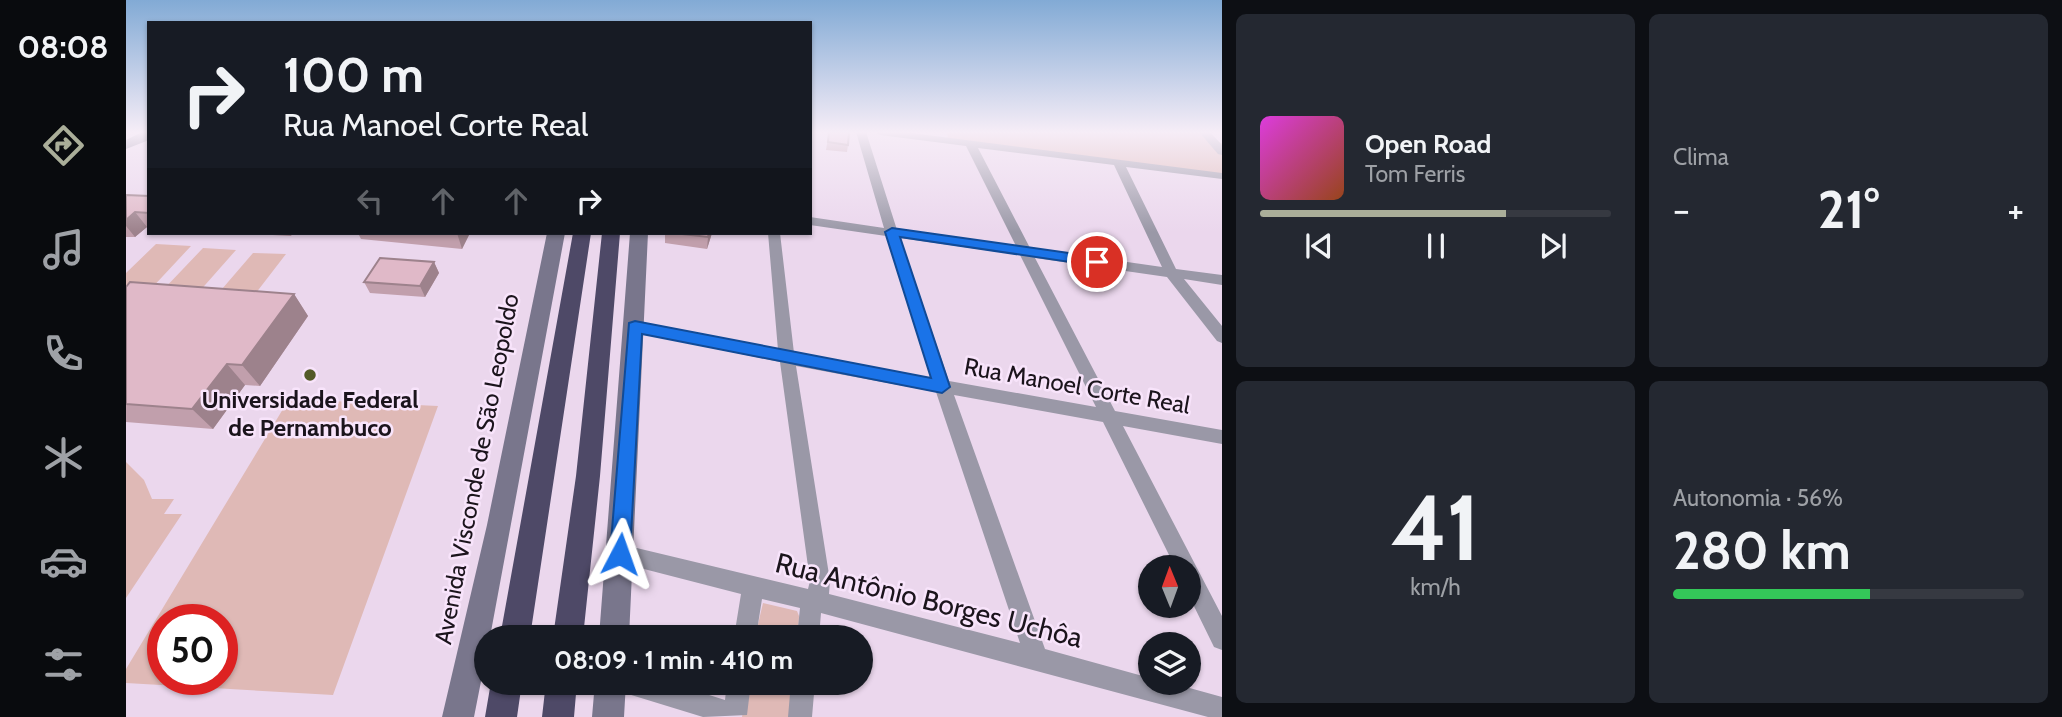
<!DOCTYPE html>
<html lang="pt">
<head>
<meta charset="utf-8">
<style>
	:root { --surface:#171b24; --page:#242831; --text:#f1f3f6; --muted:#9ea1a6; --line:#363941; --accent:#aaae99 }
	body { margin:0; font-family:Cabin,sans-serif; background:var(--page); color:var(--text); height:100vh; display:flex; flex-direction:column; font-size:26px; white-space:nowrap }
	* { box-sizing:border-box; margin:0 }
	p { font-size:23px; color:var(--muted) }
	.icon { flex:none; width:38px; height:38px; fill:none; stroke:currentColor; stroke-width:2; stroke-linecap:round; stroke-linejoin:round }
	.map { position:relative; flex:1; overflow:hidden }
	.sheet { display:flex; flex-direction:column; gap:14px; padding:14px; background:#0d0f14; width:840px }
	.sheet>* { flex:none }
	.top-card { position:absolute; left:21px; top:21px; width:665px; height:214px; border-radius:0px; box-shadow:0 2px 5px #0004; background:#171b24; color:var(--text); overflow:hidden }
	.needle { width:46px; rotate:359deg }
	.buttons { position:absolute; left:1012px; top:555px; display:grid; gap:14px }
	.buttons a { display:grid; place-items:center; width:63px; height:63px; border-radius:50%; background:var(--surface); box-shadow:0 2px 5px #0004; font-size:35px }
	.speed { position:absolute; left:21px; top:604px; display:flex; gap:14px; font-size:35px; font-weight:700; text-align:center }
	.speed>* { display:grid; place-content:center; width:91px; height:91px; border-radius:50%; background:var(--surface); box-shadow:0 2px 5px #0004; line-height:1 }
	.speed .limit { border:10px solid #d22; background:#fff; color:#111 }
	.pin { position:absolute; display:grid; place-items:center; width:60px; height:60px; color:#fff; margin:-30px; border:4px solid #fff; border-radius:50%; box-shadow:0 2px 7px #0007 }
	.me { position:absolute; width:77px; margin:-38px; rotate:4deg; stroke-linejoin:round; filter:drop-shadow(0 0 5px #0008) }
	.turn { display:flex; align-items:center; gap:24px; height:147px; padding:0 21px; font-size:32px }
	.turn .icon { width:91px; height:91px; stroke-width:2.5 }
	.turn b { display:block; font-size:49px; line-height:60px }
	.lanes { display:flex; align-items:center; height:66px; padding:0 21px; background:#0003; justify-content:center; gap:35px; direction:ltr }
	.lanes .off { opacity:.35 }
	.big { font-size:52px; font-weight:700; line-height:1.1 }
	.sheet .card { flex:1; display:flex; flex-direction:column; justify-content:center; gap:10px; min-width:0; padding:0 24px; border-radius:10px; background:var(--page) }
	.sheet .dial { align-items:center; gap:0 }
	.dial b { font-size:91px; line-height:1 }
	.song { display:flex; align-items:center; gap:21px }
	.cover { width:84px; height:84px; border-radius:10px; background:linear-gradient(135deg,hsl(300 70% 55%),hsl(20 70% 35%)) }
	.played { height:7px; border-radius:4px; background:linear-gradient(90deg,var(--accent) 70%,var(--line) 70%) }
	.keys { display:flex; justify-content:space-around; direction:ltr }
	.heat { display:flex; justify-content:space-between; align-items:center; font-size:38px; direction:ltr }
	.charge { height:10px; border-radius:5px; background:linear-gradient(90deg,#34c759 56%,var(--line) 0) }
	.sheet .tiles { flex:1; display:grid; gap:14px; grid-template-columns:repeat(2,1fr) }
	.trip { position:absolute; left:348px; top:625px; width:399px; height:70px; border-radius:35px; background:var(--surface); box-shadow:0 2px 5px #0004; font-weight:700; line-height:70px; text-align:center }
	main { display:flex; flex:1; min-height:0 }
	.tab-bar { display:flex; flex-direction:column; width:126px; justify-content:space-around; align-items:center; background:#090b0e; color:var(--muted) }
	.tab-bar .icon { width:49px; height:49px }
	.tab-bar .active { color:var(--accent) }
	.tab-bar b { font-size:32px; color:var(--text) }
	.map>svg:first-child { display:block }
	.green { fill:#dfb9b6; fill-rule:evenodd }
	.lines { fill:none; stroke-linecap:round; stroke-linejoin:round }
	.street { fill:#9a98a7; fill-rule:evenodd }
	.secondary { fill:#79768c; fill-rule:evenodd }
	.highway { fill:#4e4967; fill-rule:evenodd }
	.wall { fill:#c19fac }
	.shaded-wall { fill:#9d828c }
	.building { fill:#e0b9c8; stroke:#9d828c; stroke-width:2 }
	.route { fill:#1a73e8; stroke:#114b97; stroke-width:2 }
	.poi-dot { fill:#545a28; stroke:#f8e4fb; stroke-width:2.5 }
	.labels { text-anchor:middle; stroke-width:5; stroke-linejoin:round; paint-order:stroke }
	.street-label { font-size:24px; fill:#1b141c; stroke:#f8e4fb }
	.poi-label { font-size:24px; font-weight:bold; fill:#1b141c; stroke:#f8e4fb }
	.near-street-label { font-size:28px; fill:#1b141c; stroke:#f8e4fb }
</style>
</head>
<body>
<main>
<nav class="tab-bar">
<b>08:08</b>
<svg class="icon active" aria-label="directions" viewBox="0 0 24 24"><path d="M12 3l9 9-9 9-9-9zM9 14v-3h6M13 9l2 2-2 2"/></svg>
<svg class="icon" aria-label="music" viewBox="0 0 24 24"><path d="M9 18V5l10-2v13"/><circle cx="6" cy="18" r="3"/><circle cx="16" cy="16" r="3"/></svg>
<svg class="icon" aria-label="phone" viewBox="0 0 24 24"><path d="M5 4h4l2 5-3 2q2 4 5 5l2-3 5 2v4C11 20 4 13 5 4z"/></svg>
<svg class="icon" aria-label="climate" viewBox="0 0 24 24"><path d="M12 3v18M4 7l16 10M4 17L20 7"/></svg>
<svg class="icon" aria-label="car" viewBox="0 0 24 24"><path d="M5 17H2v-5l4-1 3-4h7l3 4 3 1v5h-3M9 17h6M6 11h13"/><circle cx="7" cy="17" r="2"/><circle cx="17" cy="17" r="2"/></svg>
<svg class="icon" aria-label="filters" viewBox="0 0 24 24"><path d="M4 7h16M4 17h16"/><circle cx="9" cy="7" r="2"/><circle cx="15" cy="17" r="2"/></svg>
</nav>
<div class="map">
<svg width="1096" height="717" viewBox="0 0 1096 717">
	<rect width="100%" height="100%" fill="#ebd7ed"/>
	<path class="green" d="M821 132H1077L1087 142 1096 143V176L822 140Z
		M30 244 65 246 23 291 0 290V273Z
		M77 248 110 250 72 293 36 291Z
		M127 253 160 254 126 298 90 296Z
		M163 399 312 406 207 695 0 683V669ZM37 620H96V679H37Z
		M0 462 18 480 26 499H48L38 514H56L0 598Z
		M637 603 671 611 673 616 672 637H629Z
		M621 683H667L663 717H616Z"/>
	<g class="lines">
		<path class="street" d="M730 132H740L771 230 890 246 840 146 754 135 749 132H778L1096 173V179L1000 167 1050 269 1096 275V285L1058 279 1096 326V343L1091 341 1041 277 909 258 989 411 1096 430V444L997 426 1096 616V650L1088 647 1062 594V567H1049L977 422 828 395 919 649 1024 678V682H1042L1096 697V717H1082L695 613 693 637H671L674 608 636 599 630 637H608L615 594 487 561 484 554 487 547 494 544 682 589 684 581 654 362 509 332 501 327 509 322 652 350 642 233H654L668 353 806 378 760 236 684 225V217L758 228ZM852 148 988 165 1036 267 904 248ZM774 238 894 255 970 407 823 381ZM670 366 810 392 894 643 703 594 704 581Z
			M1073 132H1084L1096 145V155L1092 154Z
			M491 682H542L599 700 601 682H625L621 715 577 717 502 694 494 690Z
			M665 682H689L686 717H662Z"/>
		<path class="secondary" d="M16 132H23V140L0 149V140Z
			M421 233H439L364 637H360V656L348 717H316L361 525Z
			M504 233H522L503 637H473Z
			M469 682H500L498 717H466Z"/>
		<path class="highway" d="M447 233H465L404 637H374Z
			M476 233H494L474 476 457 637H427L450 476Z
			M365 682H396L391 717H359Z
			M420 682H451L448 717H416Z"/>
	</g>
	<path class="wall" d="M703 132 722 145 721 152 700 150Z
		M0 195 23 196V227H21L9 237H0Z
		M111 233H167L165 236Z
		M232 233H344L336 249 235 239Z
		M539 233H586L581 249 539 243Z
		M308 262 313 273 299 297 244 293 238 282Z
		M0 287 168 294 182 316 134 386 119 385 87 429 0 422Z"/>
	<path class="shaded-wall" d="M9 212 21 227 9 237 0 226V220Z
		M331 233H344L336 249Z
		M583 233H586L581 249 582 237Z
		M308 262 313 273 299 297 294 286Z
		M168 294 182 316 134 386 116 365Z
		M101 364 119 385 87 429 66 409Z"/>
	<path class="building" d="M703 132H723L722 145 702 142Z
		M0 195 23 196V213L9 212 0 220Z
		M547 233H583L582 237Z
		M254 258 308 262 294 286 238 282Z
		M4 282 168 294 116 365 101 364 66 409 0 404V287Z"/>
	<linearGradient id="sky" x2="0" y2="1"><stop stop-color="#82aad5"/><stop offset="0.57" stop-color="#f6edf7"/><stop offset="1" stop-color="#f6edf7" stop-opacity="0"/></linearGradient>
	<rect width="1096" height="232" fill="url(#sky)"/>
	<path class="route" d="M766 228 971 257 978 262 971 266 774 237 824 387 816 393 516 334 504 554 501 561 494 564 487 561 484 554 503 323 509 321 805 378 759 232Z"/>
	<circle class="poi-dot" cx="184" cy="375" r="7"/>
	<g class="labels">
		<g class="street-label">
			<text transform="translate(951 386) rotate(10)" y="8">Rua Manoel Corte Real</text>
			<text transform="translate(351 469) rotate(-79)" y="8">Avenida Visconde de São Leopoldo</text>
		</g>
		<g class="poi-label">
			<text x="184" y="408">Universidade Federal<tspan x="184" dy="28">de Pernambuco</tspan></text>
		</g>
		<g class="near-street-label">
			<text transform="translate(803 600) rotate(14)" y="10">Rua Antônio Borges Uchôa</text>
		</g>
	</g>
</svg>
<div class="buttons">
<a><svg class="needle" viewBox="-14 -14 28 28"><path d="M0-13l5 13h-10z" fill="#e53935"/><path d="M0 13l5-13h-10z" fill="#9ea1a6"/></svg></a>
<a><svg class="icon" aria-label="layers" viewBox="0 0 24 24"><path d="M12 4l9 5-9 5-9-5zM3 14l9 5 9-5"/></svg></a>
</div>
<div class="speed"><div class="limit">50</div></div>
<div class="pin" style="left:971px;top:262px;background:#d93025"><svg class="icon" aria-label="arrive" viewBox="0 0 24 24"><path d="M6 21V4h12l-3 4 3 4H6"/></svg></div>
<svg class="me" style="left:494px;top:554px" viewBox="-20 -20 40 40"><path d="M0-17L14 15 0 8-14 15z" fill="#1a73e8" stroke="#fff" stroke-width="4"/></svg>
<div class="trip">08:09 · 1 min · 410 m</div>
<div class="top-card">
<div class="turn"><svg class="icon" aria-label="right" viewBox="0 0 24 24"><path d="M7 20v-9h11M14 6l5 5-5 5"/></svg><div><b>100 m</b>Rua Manoel Corte Real</div></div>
<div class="lanes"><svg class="icon off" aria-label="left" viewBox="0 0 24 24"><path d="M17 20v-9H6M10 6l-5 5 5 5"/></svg><svg class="icon off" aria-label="ahead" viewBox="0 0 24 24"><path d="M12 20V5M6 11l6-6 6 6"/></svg><svg class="icon off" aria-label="ahead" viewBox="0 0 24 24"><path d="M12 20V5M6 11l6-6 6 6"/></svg><svg class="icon" aria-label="right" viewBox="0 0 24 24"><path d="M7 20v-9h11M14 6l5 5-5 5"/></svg></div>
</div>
</div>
<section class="sheet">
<div class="tiles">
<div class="card">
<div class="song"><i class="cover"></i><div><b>Open Road</b><p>Tom Ferris</p></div></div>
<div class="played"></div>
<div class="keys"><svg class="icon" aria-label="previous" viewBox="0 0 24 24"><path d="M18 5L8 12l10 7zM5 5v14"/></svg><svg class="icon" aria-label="pause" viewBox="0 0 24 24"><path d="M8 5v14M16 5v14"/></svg><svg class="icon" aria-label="next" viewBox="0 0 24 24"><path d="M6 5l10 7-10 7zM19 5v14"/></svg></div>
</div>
<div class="card"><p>Clima</p>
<div class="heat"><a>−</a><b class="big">21°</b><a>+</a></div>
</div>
<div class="card dial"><b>41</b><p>km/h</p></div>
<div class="card"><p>Autonomia · 56%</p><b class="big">280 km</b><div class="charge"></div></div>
</div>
</section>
</main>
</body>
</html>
